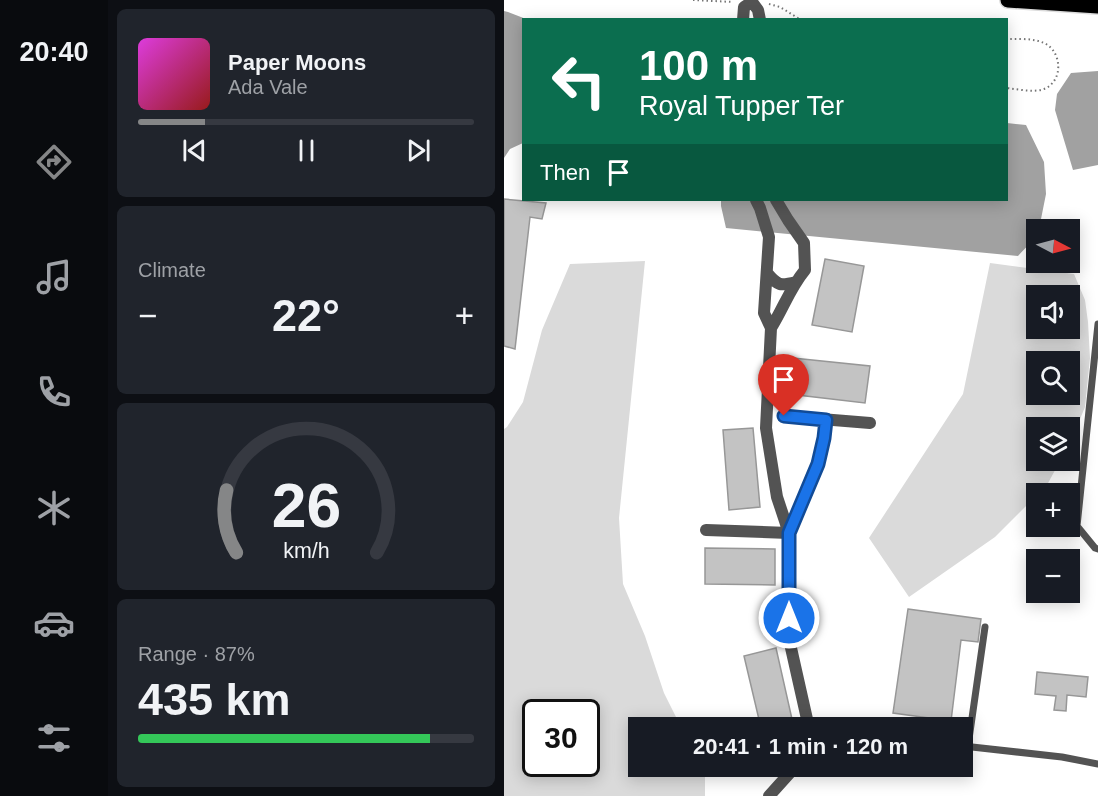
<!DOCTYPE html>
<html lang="en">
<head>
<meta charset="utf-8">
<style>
	:root { --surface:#171b24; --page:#20242c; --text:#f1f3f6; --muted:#9ea1a6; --line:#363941; --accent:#858687 }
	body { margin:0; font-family:Arial,sans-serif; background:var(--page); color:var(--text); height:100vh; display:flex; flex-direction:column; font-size:22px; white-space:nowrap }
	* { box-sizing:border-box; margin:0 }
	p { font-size:20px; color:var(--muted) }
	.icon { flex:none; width:33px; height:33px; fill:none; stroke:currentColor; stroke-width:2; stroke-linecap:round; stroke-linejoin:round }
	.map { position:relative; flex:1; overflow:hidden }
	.drawer { display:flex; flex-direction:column; gap:9px; padding:9px; background:#0d0f14; width:396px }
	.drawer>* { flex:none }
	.banner { position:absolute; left:18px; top:18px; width:486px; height:183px; border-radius:0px; box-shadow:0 3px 15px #0003; background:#0b6e4f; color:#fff; overflow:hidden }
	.needle { width:39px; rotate:96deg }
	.controls { position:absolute; left:522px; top:219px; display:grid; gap:12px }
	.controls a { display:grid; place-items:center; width:54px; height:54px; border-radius:0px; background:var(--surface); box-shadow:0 3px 15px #0003; font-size:30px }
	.speed { position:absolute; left:18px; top:699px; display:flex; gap:12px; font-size:30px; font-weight:700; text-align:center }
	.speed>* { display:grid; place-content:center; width:78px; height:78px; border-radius:50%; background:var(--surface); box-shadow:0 3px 15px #0003; line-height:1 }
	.speed .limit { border:3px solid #111; border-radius:9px; background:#fff; color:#111 }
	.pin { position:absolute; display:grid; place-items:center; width:51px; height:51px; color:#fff; margin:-62px -26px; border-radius:50% 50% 50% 0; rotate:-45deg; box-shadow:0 0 6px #0007 }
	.pin .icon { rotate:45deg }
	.me { position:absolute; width:66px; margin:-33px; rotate:0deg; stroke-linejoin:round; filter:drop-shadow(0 0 4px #0008) }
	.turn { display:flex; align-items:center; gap:21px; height:126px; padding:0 18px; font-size:27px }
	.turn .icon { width:78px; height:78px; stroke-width:2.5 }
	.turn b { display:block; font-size:42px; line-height:51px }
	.then { display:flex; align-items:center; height:57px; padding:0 18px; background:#0003; gap:12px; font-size:22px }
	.big { font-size:45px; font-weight:800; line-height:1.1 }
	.drawer .widget { flex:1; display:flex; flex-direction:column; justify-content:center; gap:9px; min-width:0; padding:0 21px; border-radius:9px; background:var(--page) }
	.drawer .dial { align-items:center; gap:0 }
	.dial svg { height:156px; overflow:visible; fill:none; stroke:var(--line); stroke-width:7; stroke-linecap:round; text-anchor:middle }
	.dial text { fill:var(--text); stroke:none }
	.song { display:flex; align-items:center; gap:18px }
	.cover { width:72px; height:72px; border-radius:9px; background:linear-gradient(135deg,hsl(300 70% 55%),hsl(0 70% 35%)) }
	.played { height:6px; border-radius:3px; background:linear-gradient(90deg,var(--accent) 20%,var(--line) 20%) }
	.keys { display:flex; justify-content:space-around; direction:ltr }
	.heat { display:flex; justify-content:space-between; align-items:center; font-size:33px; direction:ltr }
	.charge { height:9px; border-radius:4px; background:linear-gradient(90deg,#34c759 87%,var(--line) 0) }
	.trip { position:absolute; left:124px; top:717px; width:345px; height:60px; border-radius:0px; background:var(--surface); box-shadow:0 3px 15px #0003; font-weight:800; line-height:60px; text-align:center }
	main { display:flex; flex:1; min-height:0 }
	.tabs { display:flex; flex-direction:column; width:108px; justify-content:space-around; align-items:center; background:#090b0e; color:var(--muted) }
	.tabs .icon { width:42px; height:42px }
	.tabs .current { color:var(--accent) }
	.tabs b { font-size:27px; color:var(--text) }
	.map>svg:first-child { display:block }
	.green { fill:#dadada; fill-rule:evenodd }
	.water { fill:#a1a1a1 }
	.building { fill:#c3c3c3; stroke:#979797; stroke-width:1.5 }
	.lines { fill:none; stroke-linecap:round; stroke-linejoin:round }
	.primary-casing { stroke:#dbdbdb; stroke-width:18 }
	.path { stroke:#757575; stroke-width:2; stroke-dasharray:1.5 3; stroke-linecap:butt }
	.service { stroke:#535353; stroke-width:7 }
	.minor { stroke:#535353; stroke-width:12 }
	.primary { stroke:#000; stroke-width:15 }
	.route-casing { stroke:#114b97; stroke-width:15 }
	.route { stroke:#1a73e8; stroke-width:10 }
</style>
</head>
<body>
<main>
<nav class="tabs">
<b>20:40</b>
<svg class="icon current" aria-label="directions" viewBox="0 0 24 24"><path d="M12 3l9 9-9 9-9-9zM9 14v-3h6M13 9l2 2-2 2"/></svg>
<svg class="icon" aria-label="music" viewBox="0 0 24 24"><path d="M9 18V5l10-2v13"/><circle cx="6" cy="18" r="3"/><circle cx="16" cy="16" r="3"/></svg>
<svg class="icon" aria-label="phone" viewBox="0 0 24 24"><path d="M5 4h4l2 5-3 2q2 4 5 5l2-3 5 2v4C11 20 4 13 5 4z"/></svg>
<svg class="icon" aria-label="climate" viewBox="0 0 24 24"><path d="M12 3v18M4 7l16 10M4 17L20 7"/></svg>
<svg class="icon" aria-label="car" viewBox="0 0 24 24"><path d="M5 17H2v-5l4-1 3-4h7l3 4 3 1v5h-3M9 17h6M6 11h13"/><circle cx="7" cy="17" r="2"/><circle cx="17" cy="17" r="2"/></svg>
<svg class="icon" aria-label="filters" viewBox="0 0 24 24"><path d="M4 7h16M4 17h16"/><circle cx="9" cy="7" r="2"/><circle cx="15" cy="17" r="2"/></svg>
</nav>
<section class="drawer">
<div class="widget">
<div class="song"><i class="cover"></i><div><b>Paper Moons</b><p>Ada Vale</p></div></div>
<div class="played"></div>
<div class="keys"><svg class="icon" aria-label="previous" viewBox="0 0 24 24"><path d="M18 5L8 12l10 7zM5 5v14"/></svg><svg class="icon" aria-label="pause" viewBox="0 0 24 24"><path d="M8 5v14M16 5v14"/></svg><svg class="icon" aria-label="next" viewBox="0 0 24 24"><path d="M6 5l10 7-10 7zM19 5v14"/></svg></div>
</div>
<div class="widget"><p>Climate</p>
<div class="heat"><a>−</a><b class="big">22°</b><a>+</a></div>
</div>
<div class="widget dial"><svg viewBox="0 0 100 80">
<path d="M14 69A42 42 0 1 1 86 69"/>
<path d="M14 69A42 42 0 0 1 9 37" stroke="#858687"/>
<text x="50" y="56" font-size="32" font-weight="700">26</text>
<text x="50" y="72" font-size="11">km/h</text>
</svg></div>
<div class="widget"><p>Range · 87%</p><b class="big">435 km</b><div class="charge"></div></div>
</section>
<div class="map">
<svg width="594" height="796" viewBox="0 0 594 796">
	<rect width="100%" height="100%" fill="#fff"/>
	<path class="green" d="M141 261 115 518 119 584 141 636 160 693 177 727 135 728V766L196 767 201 777V796H0V429L3 427 19 402 38 330 66 264ZM32 712H82V764H32Z
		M486 263 570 274 581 300 584 322 586 358 581 407 566 443V428H532V460L556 461 543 485 535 493 532 494V496L491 537 405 597 365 538 459 394ZM532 296H566V328H532ZM532 362H566V394H532Z"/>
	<path class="water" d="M0 11 4 12 22 19 20 20 19 143 6 149 0 158Z
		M594 71V165L569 170 551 110 553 94 567 73Z
		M503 123 522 125 540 162 542 194 535 229 532 230C531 240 521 248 514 256L222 228 217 206V200H502Z"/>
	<path class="building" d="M0 199 42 203 38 219 26 217 11 349 0 346Z
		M321 259 360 266 348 332 308 325Z
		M289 358 366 366 361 403 285 394Z
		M249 428 256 507 225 510 219 430Z
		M201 548 271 549V585L201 584Z
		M404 609 477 619 474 642 457 640 447 721 389 713Z
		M272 648 290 728H257L240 656Z
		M533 672 584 677 582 697 563 695 562 711 550 710 552 696 531 694Z"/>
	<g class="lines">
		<g class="primary-casing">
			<path id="primary" d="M504 0 594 6"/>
		</g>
		<path class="path" d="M189 0 229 2
			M265 4 276 7 297 20
			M502 39C514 39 529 38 540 43 558 51 560 81 540 89 529 93 514 89 502 88"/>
		<path class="service" d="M594 324 573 526 591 548 594 549
			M459 746 558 757 594 764
			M464 746 481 627"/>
		<path class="minor" d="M239 20 240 7 248 2 254 10 256 20
			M252 200 256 208 265 237 260 313 267 328 262 428 273 497 285 533V639L305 728
			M263 273C274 286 276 286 292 282
			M267 328C279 309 286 288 301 270L300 243 284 220 272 200
			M280 416 366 423
			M202 530 285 533 314 464 320 438 322 419
			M265 796 292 766"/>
		<use href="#primary" class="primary"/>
	</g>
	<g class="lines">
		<g class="route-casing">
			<path id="route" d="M280 416 322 420 320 438 314 464 285 533V618"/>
		</g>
		<use href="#route" class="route"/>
	</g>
</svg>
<div class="controls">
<a><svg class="needle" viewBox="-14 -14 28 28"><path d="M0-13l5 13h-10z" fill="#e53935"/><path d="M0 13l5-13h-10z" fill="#9ea1a6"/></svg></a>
<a><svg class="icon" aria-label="sound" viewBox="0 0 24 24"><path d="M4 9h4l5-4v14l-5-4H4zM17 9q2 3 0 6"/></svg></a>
<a><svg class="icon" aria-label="search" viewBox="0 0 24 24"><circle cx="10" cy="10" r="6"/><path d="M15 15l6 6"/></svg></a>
<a><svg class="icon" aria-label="layers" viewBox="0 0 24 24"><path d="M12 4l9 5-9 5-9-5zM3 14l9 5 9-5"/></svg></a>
<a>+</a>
<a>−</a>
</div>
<div class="speed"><div class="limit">30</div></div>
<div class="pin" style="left:280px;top:416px;background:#d93025"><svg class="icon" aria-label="arrive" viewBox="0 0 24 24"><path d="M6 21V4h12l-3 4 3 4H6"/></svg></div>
<svg class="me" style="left:285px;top:618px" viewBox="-20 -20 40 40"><circle r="17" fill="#1a73e8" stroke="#fff" stroke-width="3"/><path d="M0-11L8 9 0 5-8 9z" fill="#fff"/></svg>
<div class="trip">20:41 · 1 min · 120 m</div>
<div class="banner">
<div class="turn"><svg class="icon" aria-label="left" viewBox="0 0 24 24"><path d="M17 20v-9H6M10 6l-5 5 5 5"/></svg><div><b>100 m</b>Royal Tupper Ter</div></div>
<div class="then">Then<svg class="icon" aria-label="arrive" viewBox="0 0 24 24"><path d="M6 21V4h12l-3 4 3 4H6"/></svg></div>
</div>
</div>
</main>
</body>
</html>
